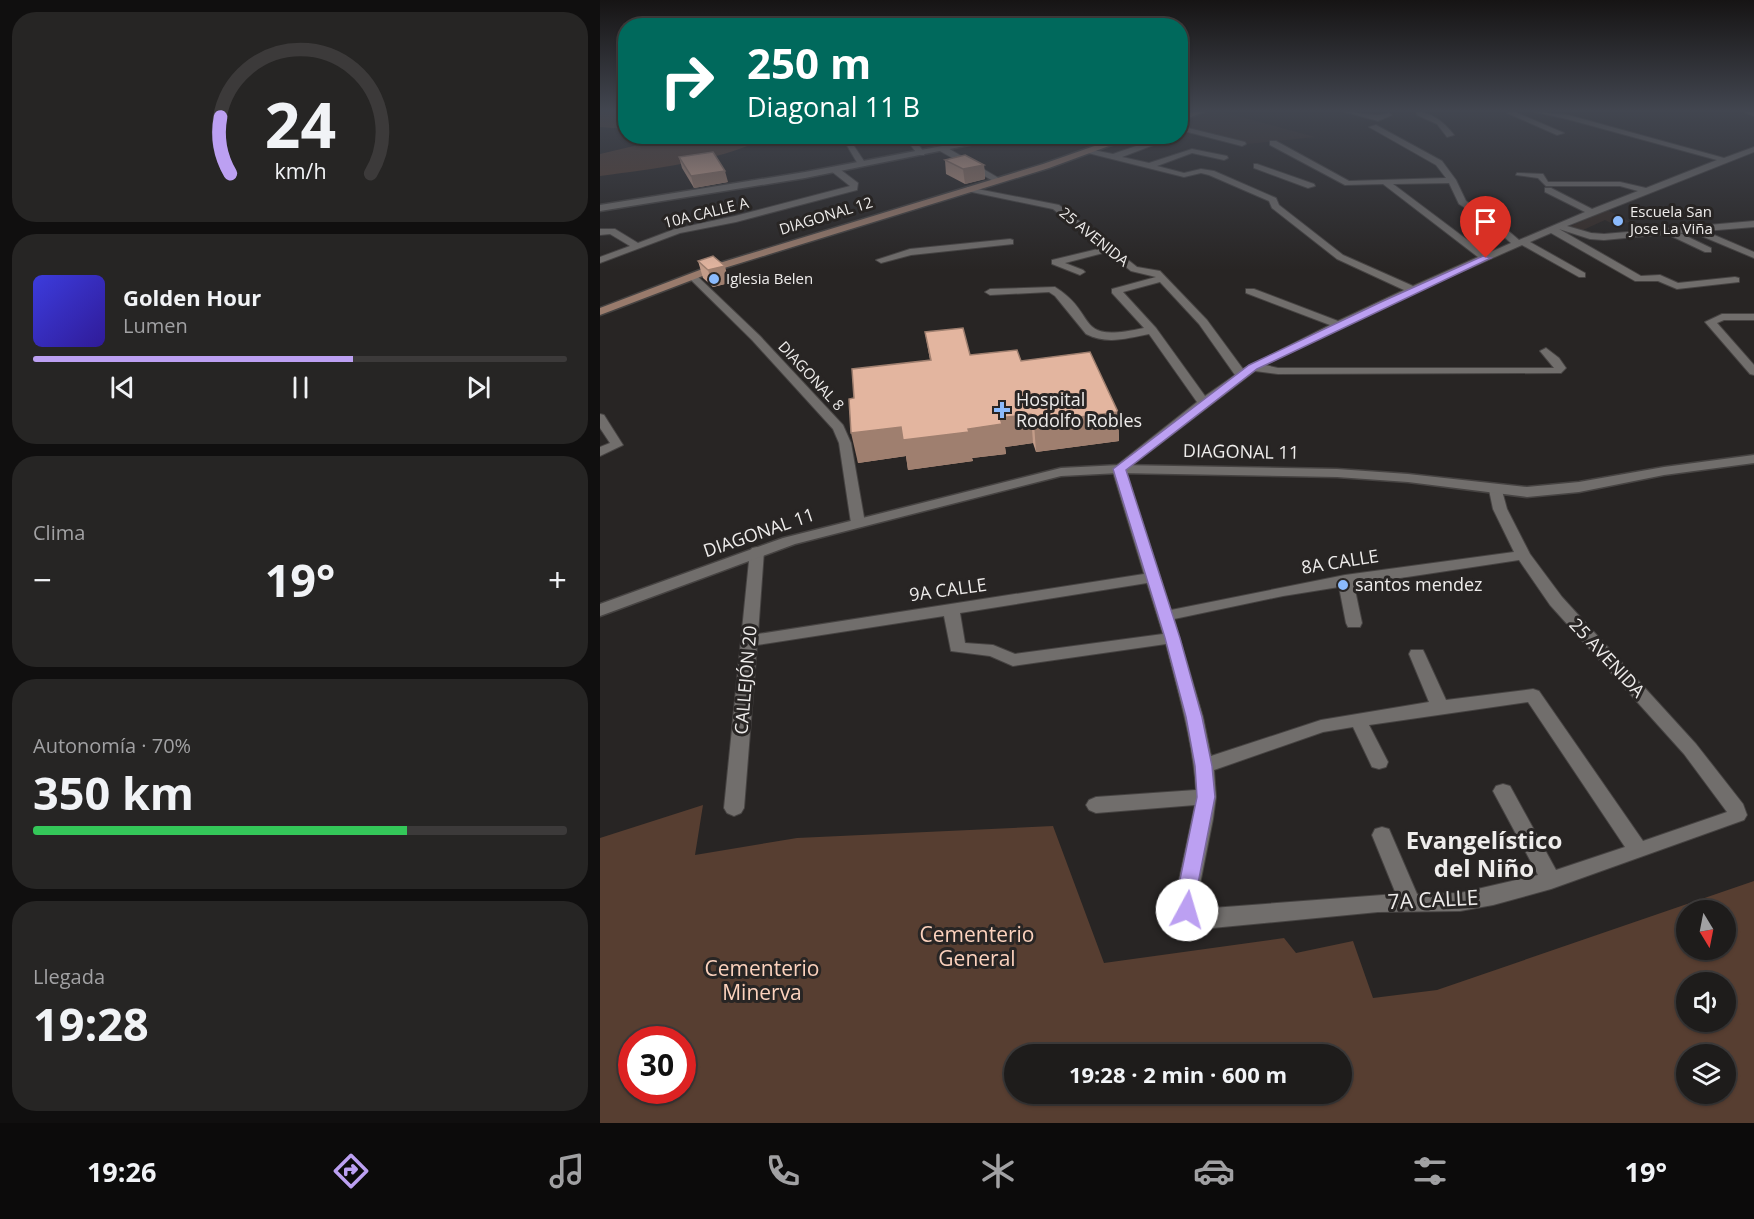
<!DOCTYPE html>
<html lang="es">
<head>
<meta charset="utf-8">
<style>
	:root { --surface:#1e1c1b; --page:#262524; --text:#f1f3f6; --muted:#a1a1a3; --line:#3c3a3a; --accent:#bca0f2 }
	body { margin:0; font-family:"Open Sans",sans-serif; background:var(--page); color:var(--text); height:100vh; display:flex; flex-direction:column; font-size:22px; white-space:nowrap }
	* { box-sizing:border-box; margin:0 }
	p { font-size:20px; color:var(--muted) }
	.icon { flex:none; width:33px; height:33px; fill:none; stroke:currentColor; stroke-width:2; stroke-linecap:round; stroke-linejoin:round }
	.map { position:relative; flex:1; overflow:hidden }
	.side { display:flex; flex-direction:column; gap:12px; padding:12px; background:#100f0f; width:600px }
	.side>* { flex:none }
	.banner { position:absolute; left:18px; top:18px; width:570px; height:126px; border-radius:24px; box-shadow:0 2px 4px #0004,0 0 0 2px var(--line); background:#00695c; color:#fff; overflow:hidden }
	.needle { width:39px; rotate:170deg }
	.controls { position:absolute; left:1076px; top:900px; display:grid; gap:12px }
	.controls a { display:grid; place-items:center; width:60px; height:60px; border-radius:50%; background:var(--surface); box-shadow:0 2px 4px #0004,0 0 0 2px var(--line); font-size:30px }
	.speed { position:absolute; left:18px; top:1026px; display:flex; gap:12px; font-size:30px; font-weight:700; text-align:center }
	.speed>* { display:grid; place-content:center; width:78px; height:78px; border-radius:50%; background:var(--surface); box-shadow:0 2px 4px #0004,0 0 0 2px var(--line); line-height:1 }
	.speed .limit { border:9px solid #d22; background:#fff; color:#111 }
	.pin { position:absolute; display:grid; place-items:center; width:51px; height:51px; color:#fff; margin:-62px -26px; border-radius:50% 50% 50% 0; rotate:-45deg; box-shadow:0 0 6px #0007 }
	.pin .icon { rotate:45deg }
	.me { position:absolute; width:66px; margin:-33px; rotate:6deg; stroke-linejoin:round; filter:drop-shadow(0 0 4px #0008) }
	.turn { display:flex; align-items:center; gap:21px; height:126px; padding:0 30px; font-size:27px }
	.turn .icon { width:78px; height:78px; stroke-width:2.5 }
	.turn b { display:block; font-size:42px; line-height:51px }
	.big { font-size:45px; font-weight:700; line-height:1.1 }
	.side .card { flex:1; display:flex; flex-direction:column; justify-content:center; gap:9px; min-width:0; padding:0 21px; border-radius:24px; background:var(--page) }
	.side .dial { align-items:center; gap:0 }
	.dial svg { height:156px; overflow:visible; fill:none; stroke:var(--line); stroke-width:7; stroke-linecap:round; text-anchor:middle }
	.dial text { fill:var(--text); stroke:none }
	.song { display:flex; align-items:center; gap:18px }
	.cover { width:72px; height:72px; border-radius:9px; background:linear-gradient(135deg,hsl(240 70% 55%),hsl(250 70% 35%)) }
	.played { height:6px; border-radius:3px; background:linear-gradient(90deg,var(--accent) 60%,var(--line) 60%) }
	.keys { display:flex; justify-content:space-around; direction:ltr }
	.heat { display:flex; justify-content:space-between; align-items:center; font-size:33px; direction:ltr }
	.charge { height:9px; border-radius:4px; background:linear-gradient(90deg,#34c759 70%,var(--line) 0) }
	.trip { position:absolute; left:404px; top:1044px; width:348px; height:60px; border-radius:30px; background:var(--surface); box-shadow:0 2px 4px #0004,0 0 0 2px var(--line); font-weight:700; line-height:60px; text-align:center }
	.menu { display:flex; height:96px; justify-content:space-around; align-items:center; background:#0c0b0b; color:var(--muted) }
	.menu .icon { width:42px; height:42px }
	.menu .selected { color:var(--accent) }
	.menu b { font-size:27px; color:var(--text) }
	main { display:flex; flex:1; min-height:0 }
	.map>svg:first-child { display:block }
	.built { fill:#352c28 }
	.green { fill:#573e31; fill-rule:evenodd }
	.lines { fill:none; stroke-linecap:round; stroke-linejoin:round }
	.minor-casing { stroke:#464342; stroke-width:2 }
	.tertiary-casing { stroke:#464342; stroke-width:3 }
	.secondary-casing { stroke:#464342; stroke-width:3 }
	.minor { fill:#716e6c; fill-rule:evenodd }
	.tertiary { fill:#716e6c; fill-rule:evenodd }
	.secondary { fill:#997b6c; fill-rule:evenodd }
	.wall { fill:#c39c89 }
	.shaded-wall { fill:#9f7f6f }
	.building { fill:#e3b59f; stroke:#9f7f6f; stroke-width:1.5 }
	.route { fill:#bca0f2; stroke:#7a689d; stroke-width:1.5 }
	.poi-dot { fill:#8bbafc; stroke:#282524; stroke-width:2 }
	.labels { text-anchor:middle; stroke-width:6; stroke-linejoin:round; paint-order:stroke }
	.far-poi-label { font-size:15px; fill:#eeeceb; stroke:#282524; text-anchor:start }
	.far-street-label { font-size:15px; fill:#eeeceb; stroke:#282524 }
	.poi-label { font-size:18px; fill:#eeeceb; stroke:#282524; text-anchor:start }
	.street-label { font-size:18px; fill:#eeeceb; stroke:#282524 }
	.near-street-label { font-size:21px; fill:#eeeceb; stroke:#282524 }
	.near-park-label { font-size:21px; fill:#fcd2bd; stroke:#282524 }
	.near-neighbourhood-label { font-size:24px; font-weight:bold; fill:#eeeceb; stroke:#282524 }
</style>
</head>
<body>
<main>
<section class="side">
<div class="card dial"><svg viewBox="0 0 100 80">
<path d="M14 69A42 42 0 1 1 86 69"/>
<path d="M14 69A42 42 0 0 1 9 40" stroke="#bca0f2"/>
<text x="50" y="56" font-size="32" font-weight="700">24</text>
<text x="50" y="72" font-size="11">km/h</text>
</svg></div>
<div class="card">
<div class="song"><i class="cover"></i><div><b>Golden Hour</b><p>Lumen</p></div></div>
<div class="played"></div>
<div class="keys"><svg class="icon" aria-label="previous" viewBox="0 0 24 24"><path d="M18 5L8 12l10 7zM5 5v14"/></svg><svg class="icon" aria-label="pause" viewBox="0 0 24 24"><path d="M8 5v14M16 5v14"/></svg><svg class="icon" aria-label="next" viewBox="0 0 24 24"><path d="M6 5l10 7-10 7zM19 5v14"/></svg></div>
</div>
<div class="card"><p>Clima</p>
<div class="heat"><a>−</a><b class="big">19°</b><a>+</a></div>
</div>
<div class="card"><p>Autonomía · 70%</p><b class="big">350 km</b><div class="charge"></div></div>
<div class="card"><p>Llegada</p><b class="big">19:28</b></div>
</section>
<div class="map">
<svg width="1154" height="1123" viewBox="0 0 1154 1123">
	<rect width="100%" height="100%" fill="#282524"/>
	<path class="built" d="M604 112H623L715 137 647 144 581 127V121Z
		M1007 210 1031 222 1013 224 1005 220 981 231 969 227Z"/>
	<path class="green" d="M0 112H25V129L0 127Z
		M72 137 166 136 167 137C119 162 53 169 0 176V154Z
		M103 805 95 855 197 838 453 826 504 963 684 938 696 953 753 941 773 998 837 990 1154 881V1123H0V838ZM1125 910V950H1086V910ZM1125 982V1022H1086V982ZM32 1040H82V1090H32ZM741 1054V1094H414V1054ZM1125 1054V1094H1086V1054Z"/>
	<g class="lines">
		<g class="minor-casing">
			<path id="minor" d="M745 112C761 112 774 118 789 113L792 115 778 121Z
				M816 112C832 112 844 122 854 135L847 137 837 124 817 115Z
				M915 112 964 133 957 135 907 113Z
				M935 112 968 115 1124 158 1154 147V152L967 226 991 233 1004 234 1154 221V227L1105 231 1154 252V258L1092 232 1080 233 1111 248V252H1105L1067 234 1004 240 990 239 959 229 1041 276 1060 275 1078 283 1135 277 1139 278V282L1077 289 1058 281H1035L951 233 930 242 985 273V277H979L922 245 791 303 665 365 678 368H954L940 351 946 348 959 358 966 368 961 373 678 374 655 371 526 470 571 610 745 575 914 552 893 509 889 490 891 487H901L907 509 930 554 962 597 1096 744 1143 804 1147 815 1144 820 951 889 893 905 860 911 778 912 612 928 595 927 582 921 575 899 595 805 496 813 489 810 486 805 489 800 496 797 596 790C593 740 578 692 566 644L413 666 390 656 351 651 344 616 157 645 144 808 141 813 134 816 127 813 124 808 150 551 152 548 157 547 164 551 158 634 544 574 512 469 597 402 549 334C528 338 507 345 486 334L455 296 449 292 390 295 385 292 390 289 455 287C500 315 472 344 544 328L512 293V289L556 277 531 271 507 252 465 263 483 270 485 272 480 275 452 264V260L502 248 453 209 367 191V187L459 205 537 267 560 271 607 320 643 369 730 325 646 293V289H654L738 321 804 290 737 259 672 208 669 201 609 175 601 173 584 177 488 153V149L513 154 565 136H577L522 157 549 163 592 149 627 156 628 158 624 160 592 153 557 166 584 173 601 169 614 171 676 198 679 205 743 255 813 286 878 257 783 184 745 185 670 145V141H676L749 181 846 178 836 165 769 127 776 125 842 161 856 180 866 201 892 217 919 240 985 212 945 192V188H951L992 209 1038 191 1020 186H946L938 178 916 175 917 173 943 174 948 182H1020L1046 188 1117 160 967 119ZM849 183 859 204 886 221 911 243 886 254 793 184ZM560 282 599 324 635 375 605 396 556 328 523 292ZM919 560 950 605 1084 754 1127 812 1043 841 939 691 933 689 846 700 825 654 823 650H811L809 654 829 702 721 720 611 756 603 717 574 619 683 596 739 587 746 623 748 627H760L762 623 754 585ZM547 583 563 634 415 654 393 645 365 643 360 613ZM928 702 1025 847 956 870 910 786 903 784 896 786 893 791 938 875 860 893 817 894 789 829 782 827 775 829 772 835 796 894 599 909 597 899 613 819 616 797 614 770 723 732 753 727 772 767 779 769 786 767 788 762 769 725Z
				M1145 112H1154V116L1146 113Z
				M580 126 645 142 646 144 642 146 580 130Z
				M304 136H311L325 153 324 155H318Z
				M242 137H248L266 164 265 166H259Z
				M340 147H346L402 180 395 182 340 151Z
				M657 164 714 184 715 186 708 188 654 168V164Z
				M231 167H237L258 183 257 190 136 222 80 233 0 263V257L30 246 10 234 0 235V229H15L38 243 75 229 135 216 250 186 231 171Z
				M410 239 413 240V244L311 255 281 263 276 260 310 249Z
				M89 274H95L160 336 243 425 251 443 265 523 263 526 258 527 251 523 239 443 233 429 152 340 89 278Z
				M1122 314H1154V320H1124L1117 323 1154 365V375L1150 374 1105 322Z
				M0 414 4 415 23 445 0 456V447L10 443 0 428Z"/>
		</g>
		<g class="tertiary-casing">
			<path id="tertiary" d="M395 136H414L205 178 0 211V205L205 172Z
				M1154 455V463L1064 475 979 492 927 497 808 482 737 477 519 473 461 476 195 544 0 616V604L183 538 461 468 519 465 737 469 808 474 927 487 979 482 1064 467Z"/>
		</g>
		<g class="secondary-casing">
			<path id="secondary" d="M592 112H604L580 121V116Z
				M523 136H536L449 168 121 269 0 315V308L113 265 443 164Z"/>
		</g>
		<use href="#minor" class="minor"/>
		<use href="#tertiary" class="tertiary"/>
		<use href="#secondary" class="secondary"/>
	</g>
	<path class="wall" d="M79 157 128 182 94 188 82 168Z
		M345 160 384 165 385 179 365 184 346 174Z
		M98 261 129 283 113 287 103 278Z
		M325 332 370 355 421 361 518 412 519 441 436 452 433 443 405 447 406 454 372 458 373 461 308 470 306 456 258 463 254 398 330 360Z"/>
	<path class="shaded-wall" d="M384 165 385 179 365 184 363 169Z
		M125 171 128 182 94 188 91 176Z
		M125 266 129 283 113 287 108 270Z
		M518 412 519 441 436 452 434 423Z
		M431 414 433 443 405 447 406 454 372 458 373 461 308 470 306 456 258 463 251 433 301 427 368 429 400 418Z"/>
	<path class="building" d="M113 152 125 171 91 176 79 157Z
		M365 155 384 165 363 169 345 160Z
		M113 256 125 266 108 270 98 261Z
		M363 328 370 355 417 350 421 361 490 352 518 412 434 423 431 414 400 418 402 424 368 429 369 432 303 440 301 427 251 433 249 399 254 398 252 369 331 360 325 332Z"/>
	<linearGradient id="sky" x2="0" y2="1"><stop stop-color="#161414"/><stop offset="0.41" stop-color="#424650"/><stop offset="1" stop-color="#424650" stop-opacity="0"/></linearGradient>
	<rect width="1154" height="270" fill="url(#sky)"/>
	<path class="route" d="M883 256 891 258 657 369 526 470 580 638 602 717 612 766 615 797 595 899 597 910 594 916 587 918 580 916 576 899 597 797 595 766 586 717 565 638 513 469 649 365 781 302Z"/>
	<g class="poi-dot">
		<circle cx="1018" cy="221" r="6"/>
		<circle cx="114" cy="279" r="6"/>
		<path d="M399 401h6v6h6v6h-6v6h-6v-6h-6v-6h6z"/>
		<circle cx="743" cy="585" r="6"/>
	</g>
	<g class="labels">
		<g class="far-poi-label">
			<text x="1030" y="217">Escuela San<tspan x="1030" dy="17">Jose La Viña</tspan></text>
			<text x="126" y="284">Iglesia Belen</text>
		</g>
		<g class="far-street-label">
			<text transform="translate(106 213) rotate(-14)" y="5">10A CALLE A</text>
			<text transform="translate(226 216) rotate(-17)" y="5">DIAGONAL 12</text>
			<text transform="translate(494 237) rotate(39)" y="5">25 AVENIDA</text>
			<text transform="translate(211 376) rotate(47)" y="5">DIAGONAL 8</text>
		</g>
		<g class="poi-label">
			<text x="416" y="406">Hospital<tspan x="416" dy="21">Rodolfo Robles</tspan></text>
			<text x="755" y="591">santos mendez</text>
		</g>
		<g class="street-label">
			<text transform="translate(641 452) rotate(1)" y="6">DIAGONAL 11</text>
			<text transform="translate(159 533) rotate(-19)" y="6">DIAGONAL 11</text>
			<text transform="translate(740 562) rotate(-9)" y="6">8A CALLE</text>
			<text transform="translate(348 590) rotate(-8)" y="6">9A CALLE</text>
			<text transform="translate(1007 658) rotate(47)" y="6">25 AVENIDA</text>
			<text transform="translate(146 680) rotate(-85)" y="6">CALLEJÓN 20</text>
		</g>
		<g class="near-street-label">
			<text transform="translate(833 900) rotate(-3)" y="7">7A CALLE</text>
		</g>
		<g class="near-park-label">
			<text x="377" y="942">Cementerio<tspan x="377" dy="24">General</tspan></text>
			<text x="162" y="976">Cementerio<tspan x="162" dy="24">Minerva</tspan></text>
		</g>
		<g class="near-neighbourhood-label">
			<text x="884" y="849">Evangelístico<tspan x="884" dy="28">del Niño</tspan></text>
		</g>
	</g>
</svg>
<div class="controls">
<a><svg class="needle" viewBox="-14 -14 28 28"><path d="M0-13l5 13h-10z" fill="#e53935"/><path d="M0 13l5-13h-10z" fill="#a1a1a3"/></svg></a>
<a><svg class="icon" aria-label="sound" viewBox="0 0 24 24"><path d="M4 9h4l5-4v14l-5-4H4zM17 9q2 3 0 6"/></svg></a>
<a><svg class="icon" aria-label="layers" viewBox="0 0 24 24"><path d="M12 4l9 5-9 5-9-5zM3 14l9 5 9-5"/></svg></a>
</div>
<div class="speed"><div class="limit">30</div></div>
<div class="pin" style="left:886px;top:258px;background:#d93025"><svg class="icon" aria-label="arrive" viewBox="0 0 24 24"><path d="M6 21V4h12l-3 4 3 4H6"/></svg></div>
<svg class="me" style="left:587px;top:910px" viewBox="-20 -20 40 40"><circle r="19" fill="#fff"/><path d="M0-13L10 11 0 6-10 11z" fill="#bca0f2"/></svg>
<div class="trip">19:28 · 2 min · 600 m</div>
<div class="banner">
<div class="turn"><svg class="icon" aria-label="right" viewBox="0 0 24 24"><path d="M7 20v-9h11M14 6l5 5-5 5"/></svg><div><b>250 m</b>Diagonal 11 B</div></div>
</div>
</div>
</main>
<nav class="menu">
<b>19:26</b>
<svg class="icon selected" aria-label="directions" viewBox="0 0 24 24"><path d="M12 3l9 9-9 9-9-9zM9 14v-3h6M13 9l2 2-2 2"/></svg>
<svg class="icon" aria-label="music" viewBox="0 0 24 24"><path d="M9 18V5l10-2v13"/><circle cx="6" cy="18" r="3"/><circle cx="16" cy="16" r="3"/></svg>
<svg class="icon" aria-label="phone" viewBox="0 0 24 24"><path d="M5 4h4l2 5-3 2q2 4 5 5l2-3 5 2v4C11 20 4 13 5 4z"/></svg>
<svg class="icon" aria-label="climate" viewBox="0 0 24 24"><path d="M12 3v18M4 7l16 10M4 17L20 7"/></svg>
<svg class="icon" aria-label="car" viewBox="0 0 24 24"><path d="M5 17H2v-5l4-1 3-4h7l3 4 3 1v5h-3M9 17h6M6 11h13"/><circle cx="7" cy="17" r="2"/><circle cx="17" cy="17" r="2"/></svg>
<svg class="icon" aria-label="filters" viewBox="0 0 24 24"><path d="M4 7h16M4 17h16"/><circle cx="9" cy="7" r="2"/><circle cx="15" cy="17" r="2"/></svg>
<b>19°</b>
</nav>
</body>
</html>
